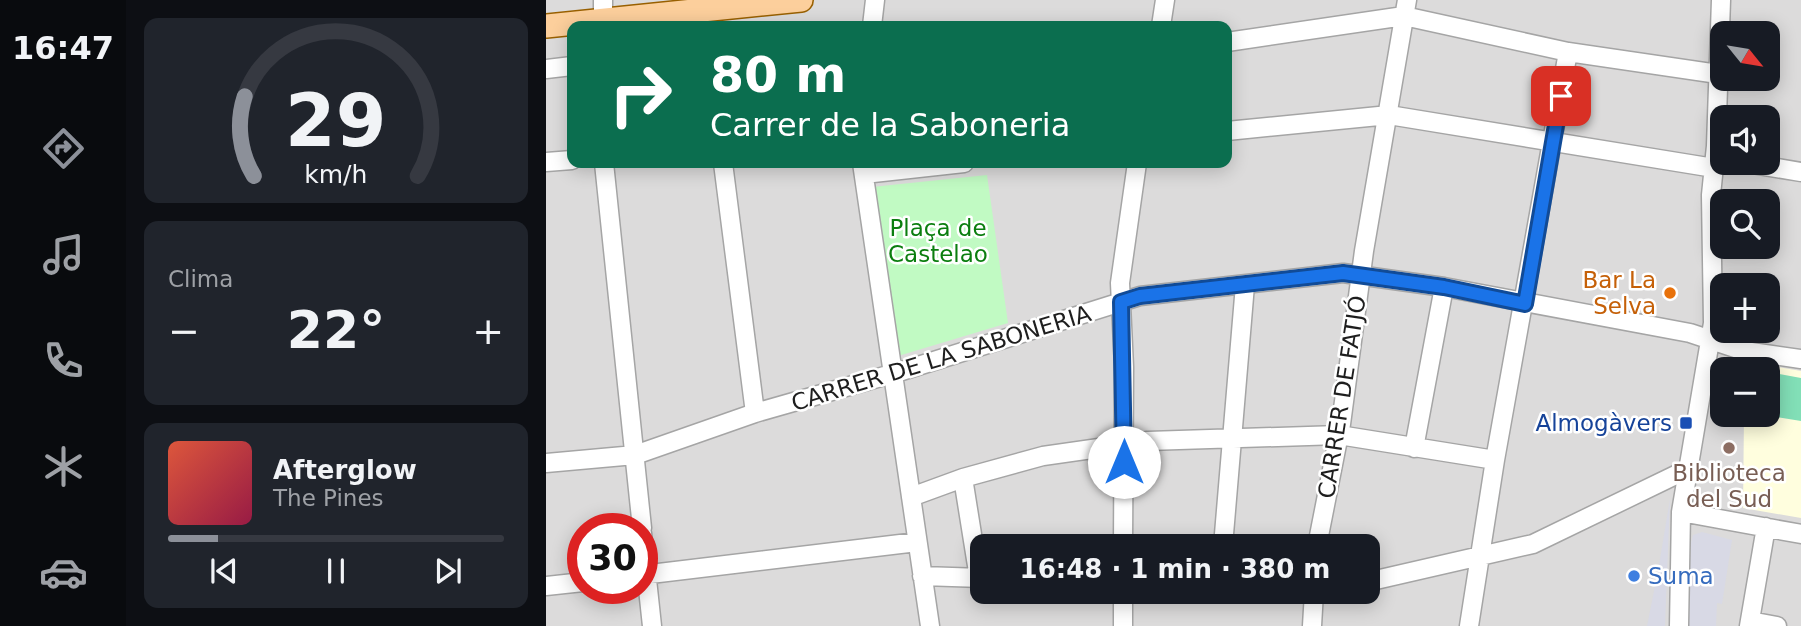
<!DOCTYPE html>
<html lang="es">
<head>
<meta charset="utf-8">
<style>
	:root { --surface:#171b24; --page:#20242c; --text:#f1f3f6; --muted:#9ea1a6; --line:#363941; --accent:#8c9099 }
	body { margin:0; font-family:"DejaVu Sans",sans-serif; background:var(--page); color:var(--text); height:100vh; display:flex; flex-direction:column; font-size:26px; white-space:nowrap }
	* { box-sizing:border-box; margin:0 }
	p { font-size:23px; color:var(--muted) }
	.icon { flex:none; width:38px; height:38px; fill:none; stroke:currentColor; stroke-width:2; stroke-linecap:round; stroke-linejoin:round }
	.map { position:relative; flex:1; overflow:hidden }
	.sheet { display:flex; flex-direction:column; gap:18px; padding:18px; background:#0d0f14; width:420px }
	.sheet>* { flex:none }
	.top-card { position:absolute; left:21px; top:21px; width:665px; height:147px; border-radius:14px; box-shadow:0 4px 18px #0003; background:#0b6e4f; color:#fff; overflow:hidden }
	.needle { width:46px; rotate:120deg }
	.buttons { position:absolute; left:1164px; top:21px; display:grid; gap:14px }
	.buttons a { display:grid; place-items:center; width:70px; height:70px; border-radius:14px; background:var(--surface); box-shadow:0 4px 18px #0003; font-size:35px }
	.speed { position:absolute; left:21px; top:513px; display:flex; gap:14px; font-size:35px; font-weight:700; text-align:center }
	.speed>* { display:grid; place-content:center; width:91px; height:91px; border-radius:50%; background:var(--surface); box-shadow:0 4px 18px #0003; line-height:1 }
	.speed .limit { border:10px solid #d22; background:#fff; color:#111 }
	.pin { position:absolute; display:grid; place-items:center; width:60px; height:60px; color:#fff; margin:-30px; border-radius:14px; box-shadow:0 4px 10px #0006 }
	.me { position:absolute; width:77px; margin:-38px; rotate:0deg; stroke-linejoin:round; filter:drop-shadow(0 0 5px #0008) }
	.turn { display:flex; align-items:center; gap:24px; height:147px; padding:0 28px; font-size:32px }
	.turn .icon { width:91px; height:91px; stroke-width:2.5 }
	.turn b { display:block; font-size:49px; line-height:60px }
	.big { font-size:52px; font-weight:700; line-height:1.1 }
	.sheet .tile { flex:1; display:flex; flex-direction:column; justify-content:center; gap:10px; min-width:0; padding:0 24px; border-radius:14px; background:var(--page) }
	.sheet .dial { align-items:center; gap:0 }
	.dial svg { height:182px; overflow:visible; fill:none; stroke:var(--line); stroke-width:7; stroke-linecap:round; text-anchor:middle }
	.dial text { fill:var(--text); stroke:none }
	.song { display:flex; align-items:center; gap:21px }
	.cover { width:84px; height:84px; border-radius:10px; background:linear-gradient(135deg,hsl(10 70% 55%),hsl(340 70% 35%)) }
	.played { height:7px; border-radius:4px; background:linear-gradient(90deg,var(--accent) 15%,var(--line) 15%) }
	.keys { display:flex; justify-content:space-around; direction:ltr }
	.heat { display:flex; justify-content:space-between; align-items:center; font-size:38px; direction:ltr }
	.trip { position:absolute; left:424px; top:534px; width:410px; height:70px; border-radius:14px; background:var(--surface); box-shadow:0 4px 18px #0003; font-weight:700; line-height:70px; text-align:center }
	main { display:flex; flex:1; min-height:0 }
	.menu { display:flex; flex-direction:column; width:126px; justify-content:space-around; align-items:center; background:#090b0e; color:var(--muted) }
	.menu .icon { width:49px; height:49px }
	.menu .current { color:var(--accent) }
	.menu b { font-size:32px; color:var(--text) }
	.map>svg:first-child { display:block }
	.residential { fill:#dcdbdb; fill-rule:evenodd }
	.education { fill:#fffede }
	.park { fill:#c1fac3 }
	.pitch { fill:#82dfb7 }
	.plaza { fill:#d8d9e5 }
	.lines { fill:none; stroke-linecap:round; stroke-linejoin:round }
	.minor-casing { stroke:#a5a5a5; stroke-width:21 }
	.major-casing { stroke:#996000; stroke-width:26 }
	.minor { stroke:#fff; stroke-width:18 }
	.major { stroke:#fccf9c; stroke-width:23 }
	.route-casing { stroke:#114b97; stroke-width:18 }
	.route { stroke:#1a73e8; stroke-width:12 }
	.food-dot { fill:#e8710a; stroke:#fff; stroke-width:2.5 }
	.transit-dot { fill:#1a4fb4; stroke:#fff; stroke-width:2.5 }
	.education-dot { fill:#8d6e63; stroke:#fff; stroke-width:2.5 }
	.shop-dot { fill:#3f7fe0; stroke:#fff; stroke-width:2.5 }
	.labels { text-anchor:middle; stroke-width:5; stroke-linejoin:round; paint-order:stroke }
	.park-label { font-size:23px; fill:#0b7e0f; stroke:#fff }
	.food-label { font-size:23px; fill:#c56008; stroke:#fff; text-anchor:end }
	.street-label { font-size:23px; fill:#1e1e1e; stroke:#fff }
	.transit-label { font-size:23px; fill:#164399; stroke:#fff; text-anchor:end }
	.education-label { font-size:23px; fill:#785e54; stroke:#fff }
	.shop-label { font-size:23px; fill:#366cbe; stroke:#fff; text-anchor:start }
</style>
</head>
<body>
<main>
<nav class="menu">
<b>16:47</b>
<svg class="icon current" aria-label="directions" viewBox="0 0 24 24"><path d="M12 3l9 9-9 9-9-9zM9 14v-3h6M13 9l2 2-2 2"/></svg>
<svg class="icon" aria-label="music" viewBox="0 0 24 24"><path d="M9 18V5l10-2v13"/><circle cx="6" cy="18" r="3"/><circle cx="16" cy="16" r="3"/></svg>
<svg class="icon" aria-label="phone" viewBox="0 0 24 24"><path d="M5 4h4l2 5-3 2q2 4 5 5l2-3 5 2v4C11 20 4 13 5 4z"/></svg>
<svg class="icon" aria-label="climate" viewBox="0 0 24 24"><path d="M12 3v18M4 7l16 10M4 17L20 7"/></svg>
<svg class="icon" aria-label="car" viewBox="0 0 24 24"><path d="M5 17H2v-5l4-1 3-4h7l3 4 3 1v5h-3M9 17h6M6 11h13"/><circle cx="7" cy="17" r="2"/><circle cx="17" cy="17" r="2"/></svg>
</nav>
<section class="sheet">
<div class="tile dial"><svg viewBox="0 0 100 80">
<path d="M14 69A42 42 0 1 1 86 69"/>
<path d="M14 69A42 42 0 0 1 10 34" stroke="#8c9099"/>
<text x="50" y="56" font-size="32" font-weight="700">29</text>
<text x="50" y="72" font-size="11">km/h</text>
</svg></div>
<div class="tile"><p>Clima</p>
<div class="heat"><a>−</a><b class="big">22°</b><a>+</a></div>
</div>
<div class="tile">
<div class="song"><i class="cover"></i><div><b>Afterglow</b><p>The Pines</p></div></div>
<div class="played"></div>
<div class="keys"><svg class="icon" aria-label="previous" viewBox="0 0 24 24"><path d="M18 5L8 12l10 7zM5 5v14"/></svg><svg class="icon" aria-label="pause" viewBox="0 0 24 24"><path d="M8 5v14M16 5v14"/></svg><svg class="icon" aria-label="next" viewBox="0 0 24 24"><path d="M6 5l10 7-10 7zM19 5v14"/></svg></div>
</div>
</section>
<div class="map">
<svg width="1255" height="626" viewBox="0 0 1255 626">
	<rect width="100%" height="100%" fill="#efebe4"/>
	<path class="residential" d="M0 0H1255V626H0ZM26 26H681V163H26ZM1176 33H1222V79H1176ZM1176 117H1222V163H1176ZM1176 201H1222V247H1176ZM1176 285H1222V331H1176ZM1176 369H1222V415H1176ZM37 528H96V588H37ZM436 546H821V592H436Z"/>
	<path class="education" d="M1204 362 1255 371V518L1197 508 1198 415H1222V369H1202Z"/>
	<path class="park" d="M441 175 462 323 352 356 326 187Z"/>
	<path class="pitch" d="M1222 372 1255 378V421L1218 415H1222Z"/>
	<path class="plaza" d="M1124 499 1119 626H1101L1112 571Z
		M1156 532 1186 540 1176 604 1171 603 1170 626H1141L1145 543 1147 535Z"/>
	<g class="lines">
		<g class="minor-casing">
			<path id="minor" d="M57 26V0
				M326 26 329 0
				M615 26 619 0
				M681 42 858 16 1022 52 1172 74
				M0 69 26 66
				M681 131 843 115 1168 168
				M0 162 26 160
				M58 163 96 528
				M177 163 209 413
				M316 163 384 626
				M1200 163 1255 172
				M318 174 418 163
				M868 448 898 287
				M0 463 89 455 209 413 356 371 594 296 797 273 898 287 1144 333 1198 351 1255 359
				M417 478 433 578
				M365 497 417 478 497 456 602 441 793 435 949 460
				M1135 512 1255 534
				M96 533 106 626
				M577 546 578 367 574 283 591 163
				M677 546 699 285
				M771 546 795 424 818 251 861 0
				M96 575 371 542
				M376 576 436 578
				M821 582 987 544 1142 469
				M0 586 37 582
				M577 592V626
				M737 592H775
				M1204 621 1231 626
				M766 626 768 592
				M923 626 949 460 1022 52
				M1133 626 1135 512 1167 323 1165 195 1170 146 1175 0
				M1203 626 1220 527"/>
		</g>
		<g class="major-casing">
			<path id="major" d="M0 26 255 0"/>
		</g>
		<use href="#minor" class="minor"/>
		<use href="#major" class="major"/>
	</g>
	<g class="lines">
		<g class="route-casing">
			<path id="route" d="M578 462 575 302 594 296 797 273 898 287 979 304 1015 96"/>
		</g>
		<use href="#route" class="route"/>
	</g>
	<circle class="food-dot" cx="1124" cy="293" r="7"/>
	<rect class="transit-dot" x="1133" y="416" width="14" height="14" rx="3.5"/>
	<circle class="education-dot" cx="1183" cy="448" r="7"/>
	<circle class="shop-dot" cx="1088" cy="576" r="7"/>
	<g class="labels">
		<g class="park-label">
			<text x="392" y="236">Plaça de<tspan x="392" dy="26">Castelao</tspan></text>
		</g>
		<g class="food-label">
			<text x="1110" y="288">Bar La<tspan x="1110" dy="26">Selva</tspan></text>
		</g>
		<g class="street-label">
			<text transform="translate(395 358) rotate(-17)" y="8">CARRER DE LA SABONERIA</text>
			<text transform="translate(796 397) rotate(-81)" y="8">CARRER DE FATJÓ</text>
		</g>
		<g class="transit-label">
			<text x="1126" y="431">Almogàvers</text>
		</g>
		<g class="education-label">
			<text x="1183" y="481">Biblioteca<tspan x="1183" dy="26">del Sud</tspan></text>
		</g>
		<g class="shop-label">
			<text x="1102" y="584">Suma</text>
		</g>
	</g>
</svg>
<div class="buttons">
<a><svg class="needle" viewBox="-14 -14 28 28"><path d="M0-13l5 13h-10z" fill="#e53935"/><path d="M0 13l5-13h-10z" fill="#9ea1a6"/></svg></a>
<a><svg class="icon" aria-label="sound" viewBox="0 0 24 24"><path d="M4 9h4l5-4v14l-5-4H4zM17 9q2 3 0 6"/></svg></a>
<a><svg class="icon" aria-label="search" viewBox="0 0 24 24"><circle cx="10" cy="10" r="6"/><path d="M15 15l6 6"/></svg></a>
<a>+</a>
<a>−</a>
</div>
<div class="speed"><div class="limit">30</div></div>
<div class="pin" style="left:1015px;top:96px;background:#d93025"><svg class="icon" aria-label="arrive" viewBox="0 0 24 24"><path d="M6 21V4h12l-3 4 3 4H6"/></svg></div>
<svg class="me" style="left:578px;top:462px" viewBox="-20 -20 40 40"><circle r="19" fill="#fff"/><path d="M0-13L10 11 0 6-10 11z" fill="#1a73e8"/></svg>
<div class="trip">16:48 · 1 min · 380 m</div>
<div class="top-card">
<div class="turn"><svg class="icon" aria-label="right" viewBox="0 0 24 24"><path d="M7 20v-9h11M14 6l5 5-5 5"/></svg><div><b>80 m</b>Carrer de la Saboneria</div></div>
</div>
</div>
</main>
</body>
</html>
